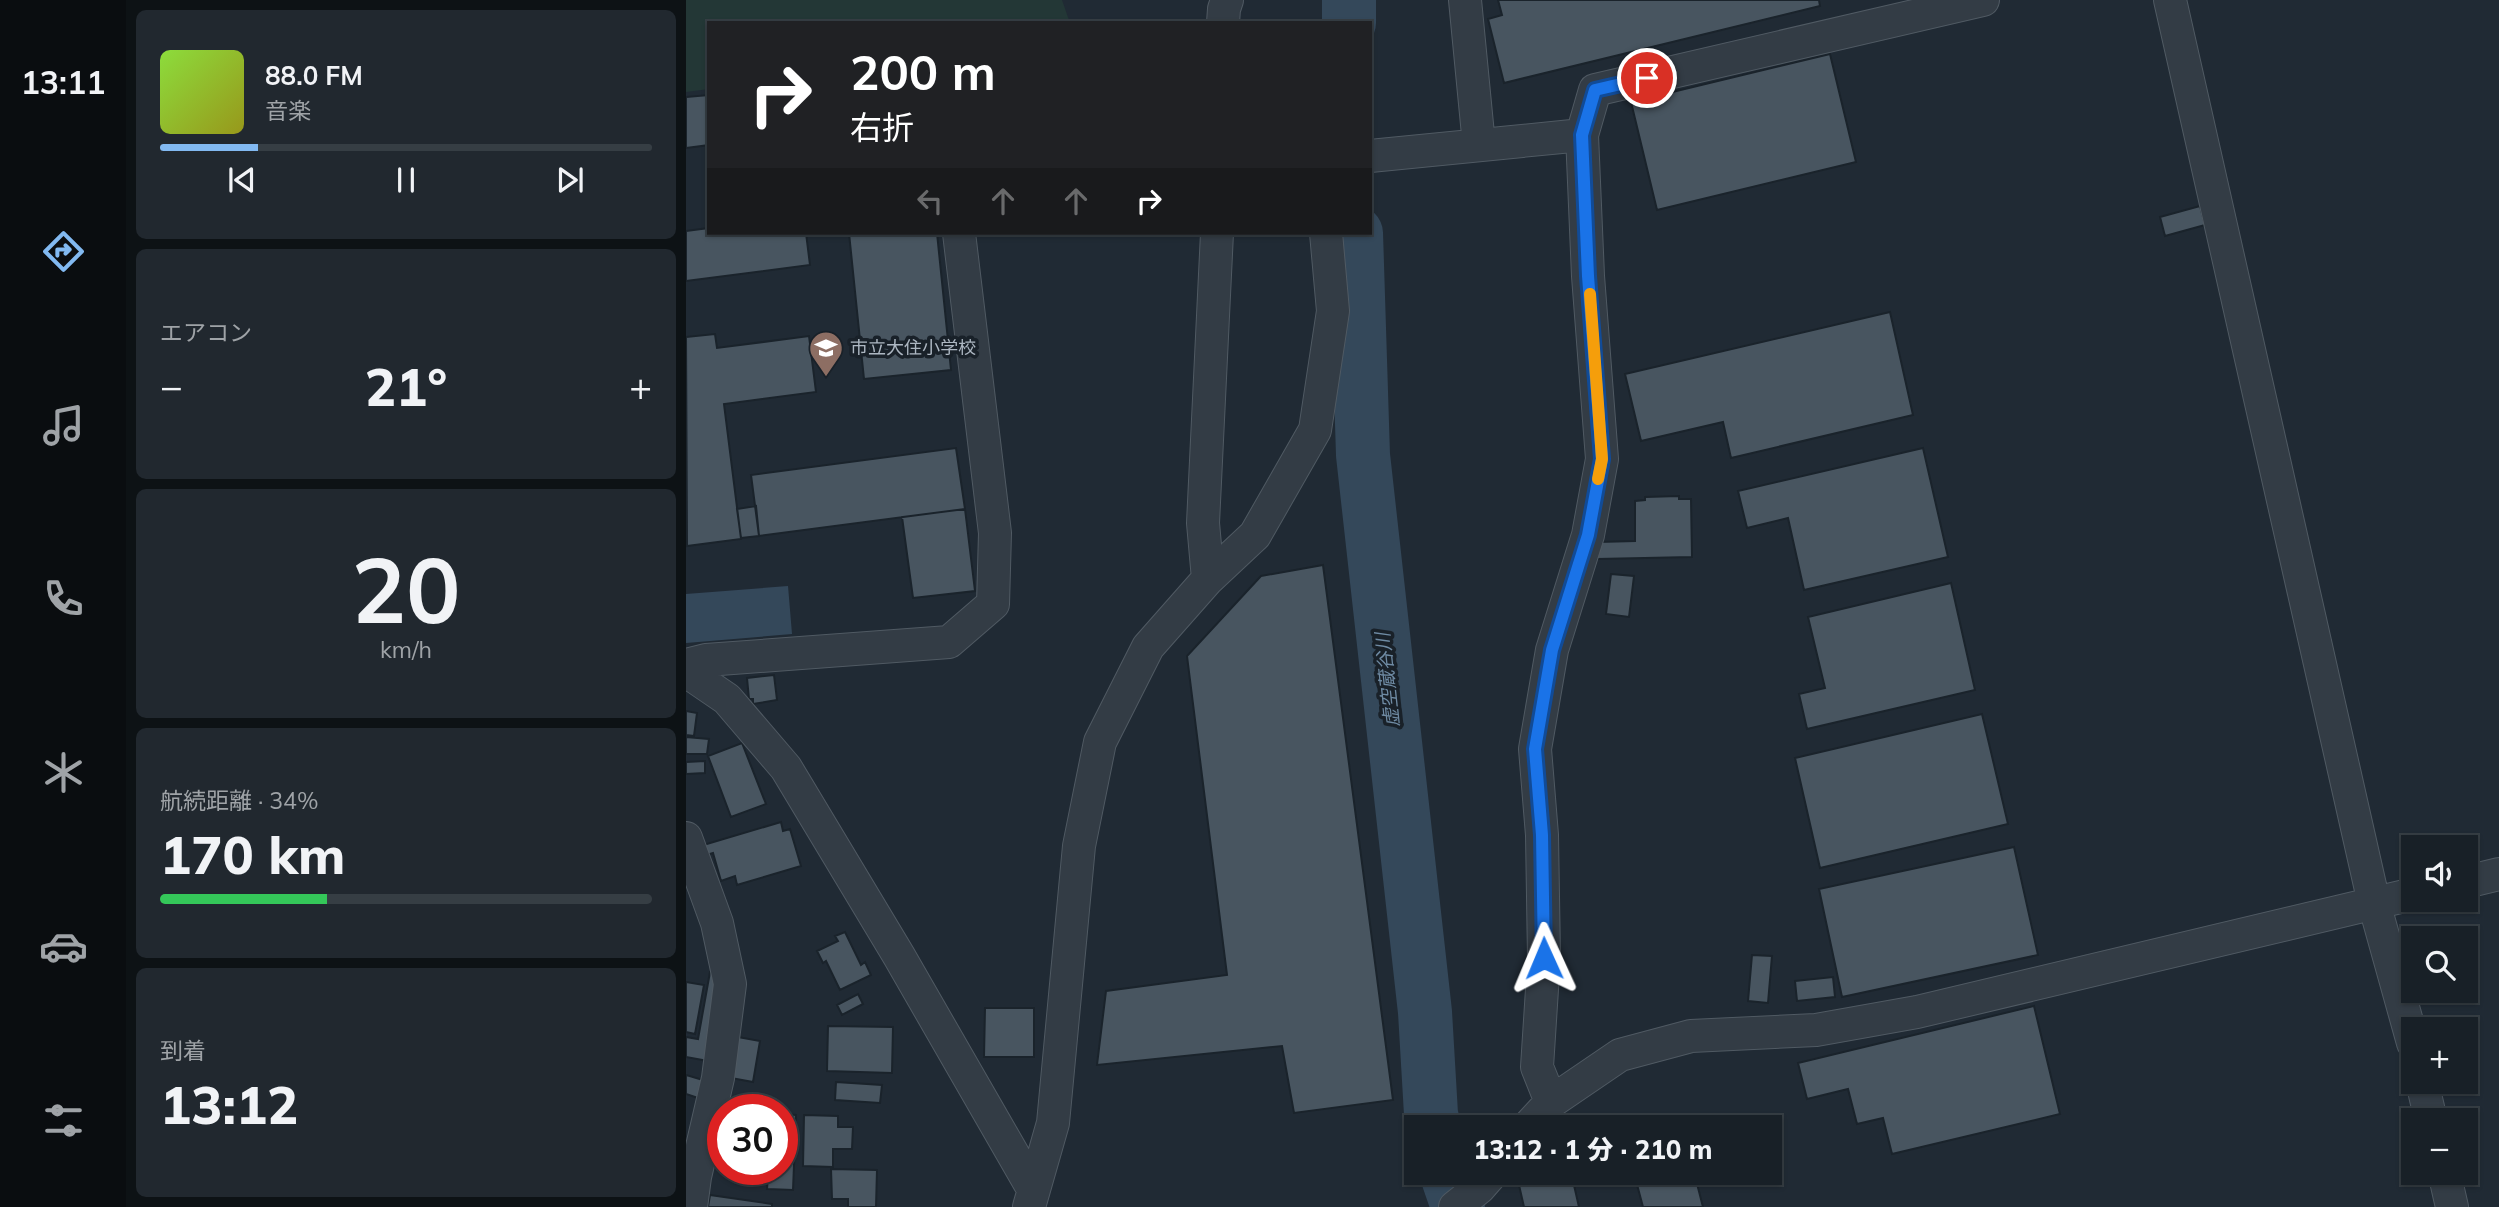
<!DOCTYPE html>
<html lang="ja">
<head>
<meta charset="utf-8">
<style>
	:root { --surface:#182027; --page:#21282f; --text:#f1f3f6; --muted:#9fa3a7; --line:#363e44; --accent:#82b9f1 }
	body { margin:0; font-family:Mulish,"Noto Sans JP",sans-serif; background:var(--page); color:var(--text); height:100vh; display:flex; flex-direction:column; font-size:26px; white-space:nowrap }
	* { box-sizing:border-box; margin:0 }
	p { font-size:23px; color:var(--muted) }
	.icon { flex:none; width:38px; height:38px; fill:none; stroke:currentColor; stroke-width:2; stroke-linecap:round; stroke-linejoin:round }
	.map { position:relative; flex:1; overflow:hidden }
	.side { display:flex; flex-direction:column; gap:10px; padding:10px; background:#0d1215; width:560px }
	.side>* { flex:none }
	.banner { position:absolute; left:21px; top:21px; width:665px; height:214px; border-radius:0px; box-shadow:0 2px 5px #0004,0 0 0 2px var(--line); background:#202124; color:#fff; overflow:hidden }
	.fabs { position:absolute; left:1715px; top:835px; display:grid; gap:14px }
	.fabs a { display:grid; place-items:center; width:77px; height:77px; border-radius:0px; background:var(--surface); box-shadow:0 2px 5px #0004,0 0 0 2px var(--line); font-size:35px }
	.speed { position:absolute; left:21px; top:1094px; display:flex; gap:14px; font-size:35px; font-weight:700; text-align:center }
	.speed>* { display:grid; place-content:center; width:91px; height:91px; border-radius:50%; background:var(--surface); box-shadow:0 2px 5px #0004,0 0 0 2px var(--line); line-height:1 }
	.speed .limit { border:10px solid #d22; background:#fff; color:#111 }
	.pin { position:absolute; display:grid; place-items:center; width:60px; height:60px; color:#fff; margin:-30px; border:4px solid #fff; border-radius:50%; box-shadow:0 2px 7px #0007 }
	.me { position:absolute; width:77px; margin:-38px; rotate:359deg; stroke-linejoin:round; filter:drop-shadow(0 0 5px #0008) }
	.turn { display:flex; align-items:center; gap:24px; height:147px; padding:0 28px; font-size:32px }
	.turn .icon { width:91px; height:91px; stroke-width:2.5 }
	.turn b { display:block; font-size:49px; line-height:60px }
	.lanes { display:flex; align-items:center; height:66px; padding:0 28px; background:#0003; justify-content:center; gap:35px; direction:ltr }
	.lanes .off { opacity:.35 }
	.big { font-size:52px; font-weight:800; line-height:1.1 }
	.side .card { flex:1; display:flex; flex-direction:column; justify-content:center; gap:10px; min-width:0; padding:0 24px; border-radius:10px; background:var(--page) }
	.side .dial { align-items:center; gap:0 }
	.dial b { font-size:91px; line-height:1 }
	.song { display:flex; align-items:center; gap:21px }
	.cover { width:84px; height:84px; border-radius:10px; background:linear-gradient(135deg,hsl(90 70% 55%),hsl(60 70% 35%)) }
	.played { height:7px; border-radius:4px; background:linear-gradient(90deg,var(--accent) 20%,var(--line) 20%) }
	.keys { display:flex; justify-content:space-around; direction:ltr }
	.heat { display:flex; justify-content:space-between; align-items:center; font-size:38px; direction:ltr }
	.charge { height:10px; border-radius:5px; background:linear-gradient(90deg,#34c759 34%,var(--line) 0) }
	.trip { position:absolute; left:718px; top:1115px; width:378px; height:70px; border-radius:0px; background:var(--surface); box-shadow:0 2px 5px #0004,0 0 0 2px var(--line); font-weight:800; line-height:70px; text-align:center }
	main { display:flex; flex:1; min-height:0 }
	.dock { display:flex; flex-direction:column; width:126px; justify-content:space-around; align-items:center; background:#0a0d10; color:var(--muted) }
	.dock .icon { width:49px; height:49px }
	.dock .on { color:var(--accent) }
	.dock b { font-size:32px; color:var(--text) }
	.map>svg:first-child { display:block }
	.green { fill:#233736 }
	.water { fill:#34485a }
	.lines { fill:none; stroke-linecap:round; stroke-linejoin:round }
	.river { stroke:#34485a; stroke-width:54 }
	.building { fill:#485560; stroke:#1a232b; stroke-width:2 }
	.street-casing { stroke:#505a63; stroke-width:34 }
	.street { stroke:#333c45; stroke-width:32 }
	.route-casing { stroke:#114b97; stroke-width:18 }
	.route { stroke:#1a73e8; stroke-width:12 }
	.slow { stroke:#f59e0b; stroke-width:12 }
	.labels { text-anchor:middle; stroke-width:7; stroke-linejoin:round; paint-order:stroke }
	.poi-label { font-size:18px; fill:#adb7c2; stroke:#192129; text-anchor:start }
	.water-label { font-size:19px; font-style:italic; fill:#6f8ba4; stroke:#192129 }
</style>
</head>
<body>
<main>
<nav class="dock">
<b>13:11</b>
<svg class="icon on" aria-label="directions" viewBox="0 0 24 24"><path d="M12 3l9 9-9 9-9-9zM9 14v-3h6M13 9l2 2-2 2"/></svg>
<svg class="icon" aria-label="music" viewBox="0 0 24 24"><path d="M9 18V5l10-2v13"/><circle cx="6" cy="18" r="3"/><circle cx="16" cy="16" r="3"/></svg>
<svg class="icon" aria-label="phone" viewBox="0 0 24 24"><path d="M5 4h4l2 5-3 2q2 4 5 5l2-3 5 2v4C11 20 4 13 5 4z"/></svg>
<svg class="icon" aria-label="climate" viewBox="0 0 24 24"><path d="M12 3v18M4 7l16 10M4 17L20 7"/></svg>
<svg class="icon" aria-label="car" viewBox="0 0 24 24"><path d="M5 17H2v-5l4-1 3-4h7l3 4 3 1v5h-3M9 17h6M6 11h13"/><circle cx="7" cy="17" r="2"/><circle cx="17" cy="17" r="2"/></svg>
<svg class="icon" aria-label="filters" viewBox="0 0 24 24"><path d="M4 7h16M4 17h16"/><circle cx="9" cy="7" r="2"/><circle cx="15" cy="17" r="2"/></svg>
</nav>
<section class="side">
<div class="card">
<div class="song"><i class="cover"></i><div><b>88.0 FM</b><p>音楽</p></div></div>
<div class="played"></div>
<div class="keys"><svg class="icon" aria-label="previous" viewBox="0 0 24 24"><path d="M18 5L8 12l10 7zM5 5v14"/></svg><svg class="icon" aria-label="pause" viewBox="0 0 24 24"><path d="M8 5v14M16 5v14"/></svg><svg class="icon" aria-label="next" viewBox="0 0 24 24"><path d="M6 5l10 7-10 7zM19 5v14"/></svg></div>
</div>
<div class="card"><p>エアコン</p>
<div class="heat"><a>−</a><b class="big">21°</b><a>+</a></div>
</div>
<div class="card dial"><b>20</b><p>km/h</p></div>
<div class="card"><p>航続距離 · 34%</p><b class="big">170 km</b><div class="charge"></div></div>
<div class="card"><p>到着</p><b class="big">13:12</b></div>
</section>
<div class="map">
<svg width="1813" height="1207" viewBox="0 0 1813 1207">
	<rect width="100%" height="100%" fill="#202a34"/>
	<path class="green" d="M0 0H376L384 23H23V89L0 92Z"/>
	<path class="water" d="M102 586 106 634 0 643V594Z"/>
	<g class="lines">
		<path class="river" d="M663 0V23
			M670 233 677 455 739 1012 745 1114 748 1127
			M760 1172 772 1207"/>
	</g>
	<path class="building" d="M812 0H1133L1134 6 818 83 802 19 816 15Z
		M1144 54 1170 162 971 210 945 102Z
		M23 95V145L0 148V97Z
		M1514 206 1519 225 1479 236 1474 217Z
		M23 228V233H120L124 265 0 281V231Z
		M163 233H251L265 370 178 379Z
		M1204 312 1227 415 1045 458 1037 422 955 441 939 374Z
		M29 334 31 348 123 336 130 392 38 404 55 539 1 546 0 337Z
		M270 448 279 509 73 536 65 475Z
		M1237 448 1262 557 1118 590 1102 518 1061 528 1052 491Z
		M993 496V499H1005L1006 557 911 559V542L949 541V501L959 500V497Z
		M70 506 73 536 55 538 51 509Z
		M279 509 289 591 227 598 216 517Z
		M637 565 707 1100 608 1113 596 1046 411 1065 420 991 541 975 501 656 575 576Z
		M925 574 948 576 943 617 920 614Z
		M1265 583 1289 690 1121 729 1113 694 1139 688 1122 617Z
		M88 675 91 700 67 704V699H63L61 678Z
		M0 711 11 713 8 736 0 735Z
		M1296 714 1322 824 1134 868 1109 758Z
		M0 737 23 739 21 754H0Z
		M56 743 80 804 45 817 22 756Z
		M19 761V773L0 774V762Z
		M95 822 97 831 104 829 115 866 51 885 49 876 35 881 27 853 17 856 14 846Z
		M1328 847 1352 955 1156 997 1133 889Z
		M159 932 175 965 179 962 185 975 154 990 140 961 137 963 131 951 152 941 149 936Z
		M1066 955 1086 956 1082 1003 1062 1001Z
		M24 972 37 974 22 1061 0 1057V1037L12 1039Z
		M1147 977 1149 997 1111 1001 1109 981Z
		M0 982 18 985 9 1034 0 1032Z
		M172 994 177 1004 156 1015 151 1005Z
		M1348 1006 1374 1114 1206 1154 1197 1118 1171 1124 1162 1089 1121 1099 1112 1063Z
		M299 1008H348V1057H298Z
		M142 1026 207 1027 206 1073 141 1071Z
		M52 1037 74 1041 67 1082 45 1078Z
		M0 1075 17 1080 12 1098 0 1094Z
		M150 1082 196 1085 194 1103 149 1100Z
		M56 1100 73 1101V1110H45V1108H56Z
		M96 1114 110 1115 107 1190 81 1189 82 1175 55 1174V1169H96Z
		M118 1115 152 1116V1127H167L166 1149H147V1167L117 1166Z
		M145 1169 191 1170 190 1207H162V1199H146Z
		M830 1172H885L893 1207H838Z
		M931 1172H1008L1017 1207H957L949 1177 933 1181Z
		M24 1195 86 1204V1207H22Z"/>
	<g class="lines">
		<g class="street-casing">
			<path id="street" d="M779 0 793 145
				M1484 0 1688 903 1727 1043
				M537 23 538 9 541 0
				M684 156 896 135
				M522 579 517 523 531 233
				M0 665 20 660 263 642 307 604 309 533 273 233
				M0 671 41 699 100 768 213 956 347 1189
				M0 838 31 923 44 984 32 1078 9 1177 5 1207
				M1780 882 1813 874
				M1736 1082 1745 1120
				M865 1102 851 1067 858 958 856 835 849 749 866 650 902 535 916 459 902 276 896 135 909 90 1297 0
				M842 1127 865 1102 934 1055 1005 1036 1130 1030 1231 1012 1727 894
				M1758 1172 1766 1207
				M343 1207 367 1123 393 846 414 742 462 647 522 579 569 535 629 430 647 311 640 233
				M769 1207 793 1188 807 1172"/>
		</g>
		<use href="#street" class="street"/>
	</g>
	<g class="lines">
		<g class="route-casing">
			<path id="route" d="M858 958 856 835 849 749 866 650 902 535 916 459 902 276 896 135 909 90 961 78"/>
		</g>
		<use href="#route" class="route"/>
		<path class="slow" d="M904 294 916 459 912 479"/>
	</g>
	<defs>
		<g id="school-pin" transform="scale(1.75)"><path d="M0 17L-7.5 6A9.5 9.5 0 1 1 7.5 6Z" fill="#8d6e63" stroke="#192129"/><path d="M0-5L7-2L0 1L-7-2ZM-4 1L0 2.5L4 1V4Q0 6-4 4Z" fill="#fff"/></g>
	</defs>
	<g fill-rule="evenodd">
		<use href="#school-pin" x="140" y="348"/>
	</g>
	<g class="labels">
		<g class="poi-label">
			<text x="164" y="354">市立大住小学校</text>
		</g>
		<g class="water-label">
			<text transform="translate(701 680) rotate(-96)" y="7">虚空蔵谷川</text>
		</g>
	</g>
</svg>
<div class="fabs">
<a><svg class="icon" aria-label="sound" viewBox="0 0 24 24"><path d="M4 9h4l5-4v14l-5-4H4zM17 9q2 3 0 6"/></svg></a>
<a><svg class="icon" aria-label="search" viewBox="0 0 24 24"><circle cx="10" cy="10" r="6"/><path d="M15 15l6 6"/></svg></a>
<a>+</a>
<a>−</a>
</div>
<div class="speed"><div class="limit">30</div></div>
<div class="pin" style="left:961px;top:78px;background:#d93025"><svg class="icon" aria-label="arrive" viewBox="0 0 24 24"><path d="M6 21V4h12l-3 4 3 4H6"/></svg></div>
<svg class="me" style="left:858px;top:958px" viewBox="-20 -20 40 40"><path d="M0-17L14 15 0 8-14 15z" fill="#1a73e8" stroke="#fff" stroke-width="4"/></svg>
<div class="trip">13:12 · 1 分 · 210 m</div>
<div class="banner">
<div class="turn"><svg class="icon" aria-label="right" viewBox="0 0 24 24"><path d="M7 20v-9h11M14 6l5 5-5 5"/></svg><div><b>200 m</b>右折</div></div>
<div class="lanes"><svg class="icon off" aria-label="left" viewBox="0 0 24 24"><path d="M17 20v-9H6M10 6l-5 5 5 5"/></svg><svg class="icon off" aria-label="ahead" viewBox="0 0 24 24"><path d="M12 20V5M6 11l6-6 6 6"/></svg><svg class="icon off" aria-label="ahead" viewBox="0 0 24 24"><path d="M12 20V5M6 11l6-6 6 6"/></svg><svg class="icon" aria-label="right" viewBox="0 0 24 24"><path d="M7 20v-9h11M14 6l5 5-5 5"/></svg></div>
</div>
</div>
</main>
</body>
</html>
